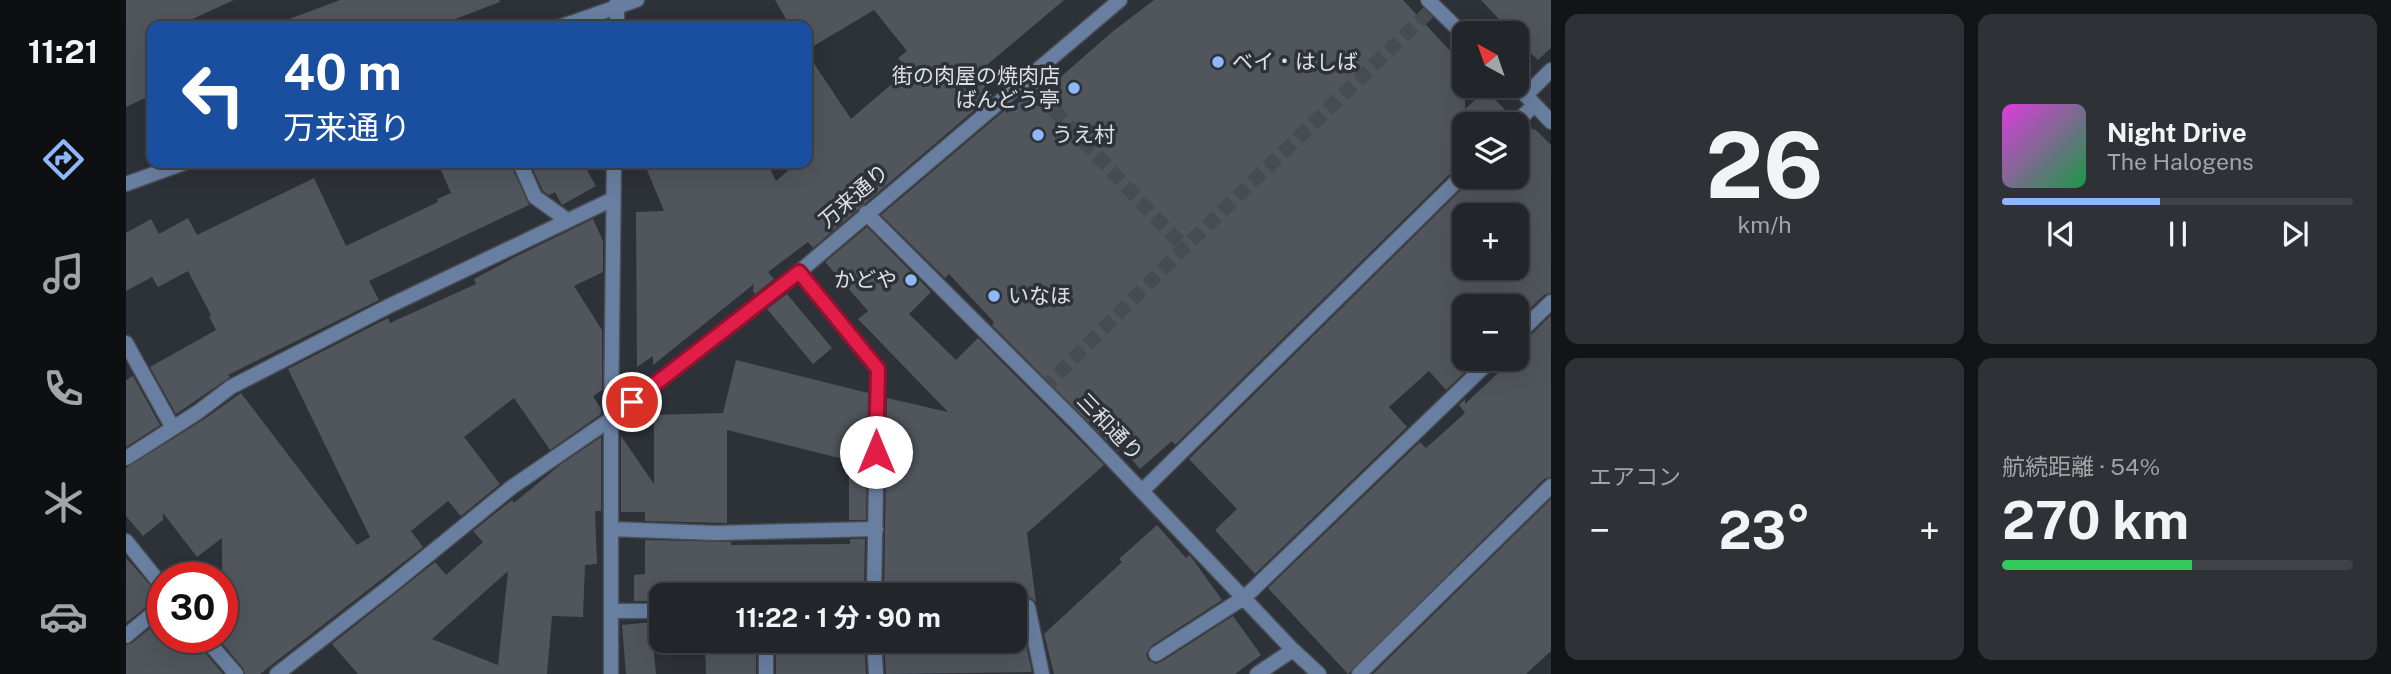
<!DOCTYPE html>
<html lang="ja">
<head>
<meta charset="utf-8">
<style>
	:root { --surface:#22252a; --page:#2e3136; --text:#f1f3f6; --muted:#a2a5a8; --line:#3f4247; --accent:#8db9fc }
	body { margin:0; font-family:"Public Sans","Noto Sans JP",sans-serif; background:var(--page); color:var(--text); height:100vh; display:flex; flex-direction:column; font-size:26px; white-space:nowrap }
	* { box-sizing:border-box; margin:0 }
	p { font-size:23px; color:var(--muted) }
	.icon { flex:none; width:38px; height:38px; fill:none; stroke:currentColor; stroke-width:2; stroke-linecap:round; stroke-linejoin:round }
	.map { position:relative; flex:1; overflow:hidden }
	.panel { display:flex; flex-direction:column; gap:14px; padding:14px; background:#131417; width:840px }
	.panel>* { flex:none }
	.banner { position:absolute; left:21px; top:21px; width:665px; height:147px; border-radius:14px; box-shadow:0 7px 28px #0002,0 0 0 2px var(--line); background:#1a4fa0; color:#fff; overflow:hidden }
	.needle { width:46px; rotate:320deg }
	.fabs { position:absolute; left:1326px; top:21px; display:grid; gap:14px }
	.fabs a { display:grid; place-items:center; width:77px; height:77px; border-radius:14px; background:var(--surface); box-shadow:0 7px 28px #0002,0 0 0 2px var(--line); font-size:35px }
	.speed { position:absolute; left:21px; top:562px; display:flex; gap:14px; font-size:35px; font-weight:700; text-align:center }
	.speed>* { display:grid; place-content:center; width:91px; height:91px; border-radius:50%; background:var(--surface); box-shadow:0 7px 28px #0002,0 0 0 2px var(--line); line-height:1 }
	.speed .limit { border:10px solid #d22; background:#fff; color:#111 }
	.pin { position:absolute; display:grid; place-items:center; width:60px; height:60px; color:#fff; margin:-30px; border:4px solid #fff; border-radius:50%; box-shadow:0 2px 7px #0007 }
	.me { position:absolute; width:77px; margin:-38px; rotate:0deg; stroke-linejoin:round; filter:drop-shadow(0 0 5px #0008) }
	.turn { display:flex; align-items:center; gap:24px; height:147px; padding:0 21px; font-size:32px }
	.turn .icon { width:91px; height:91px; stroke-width:2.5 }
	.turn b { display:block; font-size:49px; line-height:60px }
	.big { font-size:52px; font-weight:700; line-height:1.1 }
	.panel .widget { flex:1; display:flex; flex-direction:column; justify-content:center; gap:10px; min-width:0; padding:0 24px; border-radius:14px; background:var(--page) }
	.panel .dial { align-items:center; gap:0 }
	.dial b { font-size:91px; line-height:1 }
	.song { display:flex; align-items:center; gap:21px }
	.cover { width:84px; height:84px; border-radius:10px; background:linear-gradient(135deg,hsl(300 70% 55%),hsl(140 70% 35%)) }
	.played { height:7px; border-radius:4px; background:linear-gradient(90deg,var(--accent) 45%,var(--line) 45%) }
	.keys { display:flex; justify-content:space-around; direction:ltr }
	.heat { display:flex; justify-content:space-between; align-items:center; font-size:38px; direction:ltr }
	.charge { height:10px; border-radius:5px; background:linear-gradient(90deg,#34c759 54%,var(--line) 0) }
	.panel .tiles { flex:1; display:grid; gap:14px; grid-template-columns:repeat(2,1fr) }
	.trip { position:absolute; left:523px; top:583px; width:378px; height:70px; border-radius:14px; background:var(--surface); box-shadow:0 7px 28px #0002,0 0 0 2px var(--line); font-weight:700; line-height:70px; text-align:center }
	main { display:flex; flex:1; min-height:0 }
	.tabs { display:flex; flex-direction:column; width:126px; justify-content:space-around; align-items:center; background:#0e0f11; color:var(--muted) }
	.tabs .icon { width:49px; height:49px }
	.tabs .current { color:var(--accent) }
	.tabs b { font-size:32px; color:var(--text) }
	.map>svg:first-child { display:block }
	.building { fill:#51565d; fill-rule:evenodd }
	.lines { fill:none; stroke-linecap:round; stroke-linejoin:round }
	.pedestrian-tunnel { stroke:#474b52; stroke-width:14; stroke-dasharray:14 7; stroke-linecap:butt }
	.minor-casing { stroke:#494d54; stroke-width:17 }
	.tertiary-casing { stroke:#494d54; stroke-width:17 }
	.minor { stroke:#697fa1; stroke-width:14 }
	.tertiary { stroke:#697fa1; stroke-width:14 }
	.route-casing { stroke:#92132f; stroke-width:18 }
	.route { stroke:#e11d48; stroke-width:12 }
	.poi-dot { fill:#8db9fc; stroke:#2d3138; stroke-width:2.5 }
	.labels { text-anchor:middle; stroke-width:7; stroke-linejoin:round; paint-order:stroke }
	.poi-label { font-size:21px; fill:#dde0e4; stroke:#2d3138; text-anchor:start }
	.street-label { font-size:21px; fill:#dde0e4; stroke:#2d3138 }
</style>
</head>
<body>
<main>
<nav class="tabs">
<b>11:21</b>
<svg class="icon current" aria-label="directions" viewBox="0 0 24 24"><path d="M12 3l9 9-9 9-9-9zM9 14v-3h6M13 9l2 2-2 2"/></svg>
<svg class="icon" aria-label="music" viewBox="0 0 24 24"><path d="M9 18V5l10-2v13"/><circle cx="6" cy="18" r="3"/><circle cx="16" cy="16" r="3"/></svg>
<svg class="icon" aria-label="phone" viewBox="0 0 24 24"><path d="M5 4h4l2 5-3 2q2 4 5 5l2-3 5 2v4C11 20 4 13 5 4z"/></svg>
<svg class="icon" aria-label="climate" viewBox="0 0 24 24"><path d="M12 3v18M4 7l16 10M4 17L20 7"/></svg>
<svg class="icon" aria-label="car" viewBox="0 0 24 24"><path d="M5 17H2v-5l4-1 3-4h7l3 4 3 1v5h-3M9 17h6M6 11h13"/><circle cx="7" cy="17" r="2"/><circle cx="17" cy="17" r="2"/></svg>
</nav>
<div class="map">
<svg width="1425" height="674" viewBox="0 0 1425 674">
	<rect width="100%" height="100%" fill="#2d3138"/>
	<path class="building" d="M0 0H108L51 26H26V95L0 107Z
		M214 0H373L374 2 311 26H151L150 24Z
		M649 0H938L849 75 866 95 687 248 682 242 642 272 648 279 629 294 627 291 628 284 527 365V356L511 367 510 212 538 211 518 163H641L650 181 671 163H681V53L725 119 782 70 772 58 781 51 748 10 681 50V26H664Z
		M1028 0H1277L1339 67V109L1360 90 1384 115 1380 124H1339V164L1332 166 1049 445 1046 441 1014 469 996 448 992 452 866 325 868 322 823 274 819 278 755 215 879 110 881 113 915 83 921 89 986 32Z
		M1355 0H1425V48L1412 60 1391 39V33H1386Z
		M1402 125 1407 130 1409 129 1425 145V293L1418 295 1391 321V306H1339V372L1320 390 1303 371 1263 407 1281 427 1129 574 1089 530 1111 509 1063 459 1348 177H1391V133ZM1339 215H1391V268H1339Z
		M312 163H384L403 205 243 281 253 300 102 375 104 377 50 414 24 367 90 330 83 316 85 315 62 271 32 287 26 277 0 291V233L25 219 33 234 62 218 71 235 188 178 220 246 312 202 311 199 325 193Z
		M404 163H457L470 186 436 205 429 192 423 195 417 191Z
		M467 219 477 241V272L448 286 476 330V390L467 396 475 409V414L424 450 388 398 338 437 374 484 335 516 322 501 285 531 297 547 134 674H119L117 668 91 637H96V538L71 557 37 513V520L17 536 0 516V468L77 420 115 393 231 545 244 537 162 369 262 318 264 323 350 284 348 279 389 257Z
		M741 227 805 292 783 314 830 360 852 338 978 465 901 533 910 602 905 598H889V595H758L761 398 822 412 732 319 742 311 699 262Z
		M661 294 706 348 687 364 641 309Z
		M1425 315V477L1418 479 1222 674 1142 588 1294 442 1300 448 1339 413 1333 405 1339 399V404L1387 359H1391V344L1398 342Z
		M610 360 742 393 740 520H723V463L716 461 717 459 601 430V523L519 521V512H495V436L528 484V415L597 413Z
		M7 376 34 425 0 447V380Z
		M475 437V511H469L471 564 459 565 457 617 426 616 421 674H232L206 644 309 562 320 575 357 542 347 531 386 500 388 503 434 465ZM382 571 372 665 306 639Z
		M1425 499V651L1400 674H1247Z
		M1031 525 1060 558 1063 555 1066 558 1096 600 1025 646 1020 654 1022 660 1030 664 1035 662 1107 616 1135 655 1109 674H928L918 634 996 562 993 559Z
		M724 539H739L738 595H536V601H508V575L519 574V540L605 542V545L724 544Z
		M0 558 34 596 0 623Z
		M894 617 906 672 760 674 758 640H889V618Z
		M37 618V637H69L71 643 97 674H0V645L6 643Z
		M525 622 530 674H500L496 625Z
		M579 640H630V674H580Z
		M650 640H738L740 674H650Z"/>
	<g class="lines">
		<path class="pedestrian-tunnel" d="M899 79 1058 248
			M917 389 1058 248 1309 6"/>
		<g class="minor-casing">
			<path id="minor" d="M1302 0 1339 36
				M491 26V0
				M1391 86 1425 122
				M1400 95 1425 70
				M1389 124 1408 105
				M394 163 409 197 441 220
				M740 213 951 423 1167 650 1193 674
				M673 272 752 369 748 595
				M1391 335 1425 302
				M0 343 47 428
				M0 458 72 412 105 387 263 306 487 199
				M1016 491 1339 173
				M485 529 590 533 750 529
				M0 541 37 587
				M889 608 902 607 916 674
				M485 611H536
				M0 636 37 605
				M78 637 110 674
				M640 640V674
				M748 640 750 674
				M1030 654 1119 597 1366 359
				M151 674 263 587 386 487 485 419 673 272 994 0
				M485 674V419L488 163
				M1131 674 1167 650
				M1233 674 1425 486"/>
		</g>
		<g class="tertiary-casing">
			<path id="tertiary" d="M436 26 511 0
				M0 184 58 163"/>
		</g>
		<use href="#minor" class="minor"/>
		<use href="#tertiary" class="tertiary"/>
	</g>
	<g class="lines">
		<g class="route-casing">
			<path id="route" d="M506 402 673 272 752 369 750 452"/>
		</g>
		<use href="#route" class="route"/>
	</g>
	<g class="poi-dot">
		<circle cx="1092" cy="62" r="7"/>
		<circle cx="948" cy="88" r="7"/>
		<circle cx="912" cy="135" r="7"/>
		<circle cx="785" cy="280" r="7"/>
		<circle cx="868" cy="296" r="7"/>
	</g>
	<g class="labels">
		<g class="poi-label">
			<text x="1106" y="69">ベイ・はしば</text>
			<text x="934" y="83" text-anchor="end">街の肉屋の焼肉店<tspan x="934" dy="24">ばんどう亭</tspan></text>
			<text x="926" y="142">うえ村</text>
			<text x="771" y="287" text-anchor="end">かどや</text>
			<text x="882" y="303">いなほ</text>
		</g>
		<g class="street-label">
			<text transform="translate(728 196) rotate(-41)" y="7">万来通り</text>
			<text transform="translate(984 427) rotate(46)" y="7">三和通り</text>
		</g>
	</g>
</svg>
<div class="fabs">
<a><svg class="needle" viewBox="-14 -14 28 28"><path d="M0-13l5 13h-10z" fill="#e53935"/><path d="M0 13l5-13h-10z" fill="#a2a5a8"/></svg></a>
<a><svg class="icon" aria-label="layers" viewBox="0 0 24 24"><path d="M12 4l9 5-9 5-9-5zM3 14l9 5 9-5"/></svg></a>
<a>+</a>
<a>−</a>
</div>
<div class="speed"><div class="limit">30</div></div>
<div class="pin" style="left:506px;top:402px;background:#d93025"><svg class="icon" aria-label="arrive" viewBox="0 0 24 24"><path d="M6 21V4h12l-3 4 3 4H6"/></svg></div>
<svg class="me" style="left:750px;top:452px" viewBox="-20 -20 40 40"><circle r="19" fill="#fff"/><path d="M0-13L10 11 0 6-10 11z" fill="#e11d48"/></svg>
<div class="trip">11:22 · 1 分 · 90 m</div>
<div class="banner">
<div class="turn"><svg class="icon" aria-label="left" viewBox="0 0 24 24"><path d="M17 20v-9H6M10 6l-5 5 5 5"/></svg><div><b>40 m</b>万来通り</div></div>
</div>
</div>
<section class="panel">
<div class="tiles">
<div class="widget dial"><b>26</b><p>km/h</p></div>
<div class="widget">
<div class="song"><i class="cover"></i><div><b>Night Drive</b><p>The Halogens</p></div></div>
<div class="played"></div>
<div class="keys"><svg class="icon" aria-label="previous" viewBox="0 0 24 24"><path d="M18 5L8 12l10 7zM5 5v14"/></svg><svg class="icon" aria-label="pause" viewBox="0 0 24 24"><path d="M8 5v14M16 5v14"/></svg><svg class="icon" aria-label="next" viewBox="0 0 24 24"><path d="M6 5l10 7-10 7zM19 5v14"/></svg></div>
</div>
<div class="widget"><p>エアコン</p>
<div class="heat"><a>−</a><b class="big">23°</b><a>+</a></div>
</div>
<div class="widget"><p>航続距離 · 54%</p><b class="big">270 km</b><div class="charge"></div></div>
</div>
</section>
</main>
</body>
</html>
